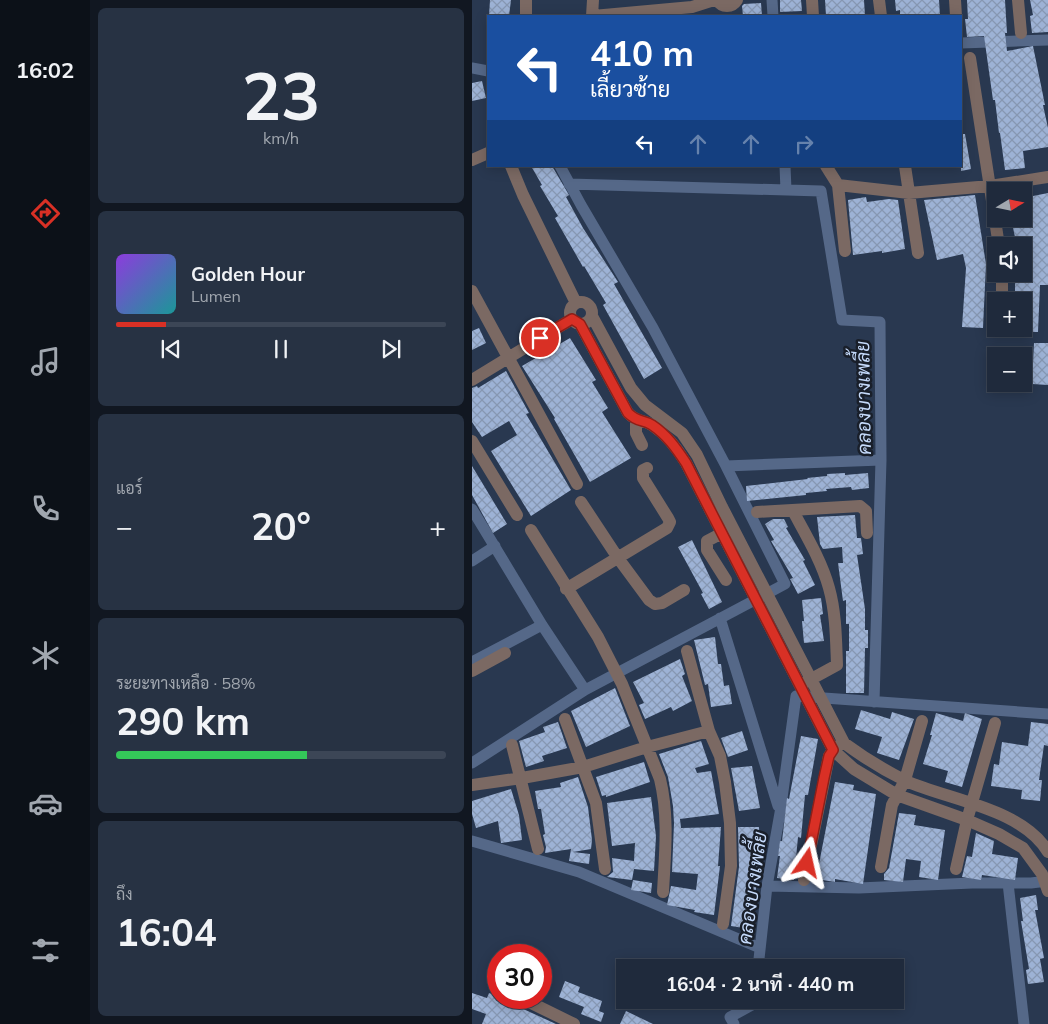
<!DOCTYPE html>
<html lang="th">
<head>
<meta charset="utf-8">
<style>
	:root { --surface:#1f2a3c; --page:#273243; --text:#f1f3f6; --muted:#a1a7af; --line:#3c4656; --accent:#d93025 }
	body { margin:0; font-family:Mulish,Sarabun,sans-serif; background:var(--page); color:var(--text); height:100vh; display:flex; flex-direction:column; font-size:19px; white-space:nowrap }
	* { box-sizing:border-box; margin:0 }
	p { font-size:16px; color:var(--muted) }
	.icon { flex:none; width:28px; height:28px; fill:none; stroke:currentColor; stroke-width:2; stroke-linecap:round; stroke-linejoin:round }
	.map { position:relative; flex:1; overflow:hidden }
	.details { display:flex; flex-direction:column; gap:8px; padding:8px; background:#111721; width:382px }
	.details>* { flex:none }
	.guide { position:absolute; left:15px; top:15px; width:475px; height:152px; border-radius:0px; box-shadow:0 2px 12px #0003,0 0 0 1px var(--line); background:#1a4fa0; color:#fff; overflow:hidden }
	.needle { width:32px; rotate:80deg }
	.fabs { position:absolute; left:515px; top:182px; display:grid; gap:10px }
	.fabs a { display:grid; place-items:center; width:45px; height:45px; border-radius:0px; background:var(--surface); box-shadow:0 2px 12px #0003,0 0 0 1px var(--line); font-size:25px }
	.speed { position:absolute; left:15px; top:944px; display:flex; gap:10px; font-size:25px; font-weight:700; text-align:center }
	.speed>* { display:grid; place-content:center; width:65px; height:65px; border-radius:50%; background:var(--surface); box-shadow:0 2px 12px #0003,0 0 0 1px var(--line); line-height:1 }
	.speed .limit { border:8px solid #d22; background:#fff; color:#111 }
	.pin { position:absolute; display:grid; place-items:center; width:42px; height:42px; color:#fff; margin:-21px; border:2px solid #fff; border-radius:50%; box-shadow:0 1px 5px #0007 }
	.me { position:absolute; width:55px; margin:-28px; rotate:11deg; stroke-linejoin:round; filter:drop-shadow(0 0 4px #0008) }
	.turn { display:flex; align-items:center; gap:18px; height:105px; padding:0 20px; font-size:22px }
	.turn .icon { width:65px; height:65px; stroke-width:2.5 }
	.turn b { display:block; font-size:35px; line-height:42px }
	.lanes { display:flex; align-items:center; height:48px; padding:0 20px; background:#0003; justify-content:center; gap:25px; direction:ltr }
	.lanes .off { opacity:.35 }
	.big { font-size:38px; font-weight:700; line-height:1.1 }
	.details .card { flex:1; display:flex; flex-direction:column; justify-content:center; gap:8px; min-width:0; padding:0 18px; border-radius:8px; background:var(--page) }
	.details .dial { align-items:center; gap:0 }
	.dial b { font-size:65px; line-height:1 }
	.song { display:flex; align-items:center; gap:15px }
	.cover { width:60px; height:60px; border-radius:8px; background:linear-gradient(135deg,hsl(270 70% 55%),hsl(180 70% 35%)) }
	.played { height:5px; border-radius:2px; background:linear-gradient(90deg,var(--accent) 15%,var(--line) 15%) }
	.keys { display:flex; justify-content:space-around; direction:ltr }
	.heat { display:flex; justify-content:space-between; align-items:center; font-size:28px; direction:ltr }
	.charge { height:8px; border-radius:4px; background:linear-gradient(90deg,#34c759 58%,var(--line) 0) }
	.trip { position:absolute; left:144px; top:959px; width:288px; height:50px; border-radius:0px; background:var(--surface); box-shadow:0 2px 12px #0003,0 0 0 1px var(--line); font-weight:700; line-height:50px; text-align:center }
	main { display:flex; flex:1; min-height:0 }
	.menu { display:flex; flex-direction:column; width:90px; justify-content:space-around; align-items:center; background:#0c1118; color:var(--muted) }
	.menu .icon { width:35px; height:35px }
	.menu .active { color:var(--accent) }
	.menu b { font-size:22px; color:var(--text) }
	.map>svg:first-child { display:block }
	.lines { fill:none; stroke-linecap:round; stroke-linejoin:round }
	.canal { stroke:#556888; stroke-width:11 }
	.building { fill:url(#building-cross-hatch) }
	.minor { stroke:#7b6963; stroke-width:12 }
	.route-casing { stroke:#8d1f18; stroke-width:12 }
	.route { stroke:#d93025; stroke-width:9 }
	.labels { text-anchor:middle; stroke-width:5; stroke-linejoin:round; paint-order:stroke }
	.water-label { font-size:19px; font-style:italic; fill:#c5dafb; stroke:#191f2a }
</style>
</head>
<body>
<main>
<nav class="menu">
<b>16:02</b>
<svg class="icon active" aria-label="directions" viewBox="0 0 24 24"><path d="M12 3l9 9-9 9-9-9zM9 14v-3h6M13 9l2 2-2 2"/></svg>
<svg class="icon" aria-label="music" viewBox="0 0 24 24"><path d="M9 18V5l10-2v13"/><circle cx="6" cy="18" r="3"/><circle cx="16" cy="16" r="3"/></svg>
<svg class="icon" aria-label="phone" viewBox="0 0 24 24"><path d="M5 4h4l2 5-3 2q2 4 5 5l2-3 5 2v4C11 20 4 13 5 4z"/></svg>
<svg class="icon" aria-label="climate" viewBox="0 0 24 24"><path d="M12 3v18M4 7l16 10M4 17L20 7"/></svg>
<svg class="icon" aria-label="car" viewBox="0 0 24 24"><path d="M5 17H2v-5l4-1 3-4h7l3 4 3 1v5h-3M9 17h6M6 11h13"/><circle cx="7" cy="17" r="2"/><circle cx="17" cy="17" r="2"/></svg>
<svg class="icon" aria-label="filters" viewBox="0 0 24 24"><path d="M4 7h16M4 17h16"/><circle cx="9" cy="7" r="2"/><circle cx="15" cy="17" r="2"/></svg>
</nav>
<section class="details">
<div class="card dial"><b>23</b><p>km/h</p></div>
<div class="card">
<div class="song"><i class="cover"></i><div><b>Golden Hour</b><p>Lumen</p></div></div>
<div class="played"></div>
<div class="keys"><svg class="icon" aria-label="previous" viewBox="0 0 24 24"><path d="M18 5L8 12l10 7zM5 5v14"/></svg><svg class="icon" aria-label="pause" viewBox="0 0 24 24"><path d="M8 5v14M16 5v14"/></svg><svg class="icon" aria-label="next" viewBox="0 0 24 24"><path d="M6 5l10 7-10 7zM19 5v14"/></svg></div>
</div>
<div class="card"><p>แอร์</p>
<div class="heat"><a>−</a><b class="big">20°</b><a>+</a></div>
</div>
<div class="card"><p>ระยะทางเหลือ · 58%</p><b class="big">290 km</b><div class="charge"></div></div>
<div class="card"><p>ถึง</p><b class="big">16:04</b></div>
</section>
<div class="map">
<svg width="576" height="1024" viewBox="0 0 576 1024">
	<defs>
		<pattern id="building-cross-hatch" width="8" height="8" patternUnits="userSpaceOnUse" patternTransform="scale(1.25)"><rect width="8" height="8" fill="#9db2d5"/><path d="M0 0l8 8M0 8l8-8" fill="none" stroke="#8697b2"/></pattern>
	</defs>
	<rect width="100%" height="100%" fill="#293850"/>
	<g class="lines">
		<path class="canal" d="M300 0 301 16
			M489 43 576 40
			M0 68 16 71
			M313 166 314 190
			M97 184 349 191 370 320 408 322 409 460 402 702
			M254 466 409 460
			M0 509 70 625 113 690
			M0 561 23 546
			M248 618 306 806
			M0 662 70 625
			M0 763 113 690 313 584 254 466 181 328 109 205 88 166
			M0 841 107 872 288 948
			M536 883 552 1024
			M295 886 387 888 500 883H559L576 881
			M286 968 295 886 308 813 324 696 576 714
			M262 1024 258 1017 280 1005 281 1000"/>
	</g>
	<path class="building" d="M18 0H39L37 16H17Z
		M308 0H329L330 11 308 12Z
		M353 0H392L393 16H354Z
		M423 0H467L468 16H428V10L424 11Z
		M495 0H533L535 33H533L535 51 561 46 573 105H571L576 128V147L551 151 553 168 533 170 528 133H527L523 100H521L512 36 495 37 493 19H496Z
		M558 0H576V32L560 33 558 16 561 15Z
		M289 3 290 16H271L270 6 272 4Z
		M10 81 14 98 0 101V83Z
		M489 134H493L499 169 489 171Z
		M59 166H80L97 195 94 197 111 228 146 282 142 284 190 368 172 379 131 305 134 303 112 266 111 267 83 218 86 216 68 186 70 185Z
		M576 193V285H568L566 332H551V298H543V274H551V246H545L539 219H551V198Z
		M503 195 514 264 511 328 490 327 494 268 491 254 465 260 452 200Z
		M394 197 395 202 417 199 426 200 433 249 410 253V251L381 255 376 200Z
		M7 328 14 343 0 350V331Z
		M98 338 124 380 120 382 136 408 130 412 159 458 118 482 82 419 83 418 50 366Z
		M562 343H576V385L560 384Z
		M34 371 57 413 54 414 99 490 59 516 19 451 45 435 37 421 10 437 0 422V388L5 386 6 388Z
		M0 466 35 524 21 533 0 495Z
		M373 473V475L396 473 397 488 380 490 379 487 354 489 355 491 334 493V495L275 501 274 486 336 479 335 478 355 476V474Z
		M383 515 385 538H389L391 554 385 555 393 609V630H396V648H393L392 693H374V651H377V624H374V600L371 601 366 563H371L370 547 351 549 348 544 345 517Z
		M301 519H312L316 527 314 528 333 560 331 561 343 585 326 594 318 579 321 578 299 541 302 540 293 524Z
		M220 540 250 602 237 609 229 594 231 593 206 547Z
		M349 598 351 614 348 615 352 641 332 643 330 621H332L330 600Z
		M243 637 246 664H249L252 686 257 685 260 704 239 707 236 684 233 685 222 640Z
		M208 659 213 674 210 676 220 701 201 711 199 707 173 719 167 705 172 703 161 682Z
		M143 688 158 726 114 747 99 711Z
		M389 710 418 719 420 712 442 719 427 760 405 753 410 737 383 729Z
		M464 713 491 721 493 713 510 719 490 787 473 782 476 771 451 764 460 735H458Z
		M86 722 95 748 70 756 72 761 54 767 47 741 73 732 71 727Z
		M559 722 576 724V746L572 745 567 780H570L568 801 549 799 550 790 519 786 522 764 527 765 530 742 556 746Z
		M270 731 276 750 256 757 249 738Z
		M329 736 346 739 336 795H333L329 838 326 837 322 880 305 878 308 856H306L308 841H310L315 798 317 799Z
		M229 741 237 764 223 768 225 773 239 771 247 814 208 819 209 828 249 827 246 866H248L242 915 222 912 223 910 195 905 199 886 224 890 226 874 200 872 202 823 201 806 196 777 187 754Z
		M172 762 178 782 134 797V795L130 796 124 777Z
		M280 766 288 808 267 811 259 768Z
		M106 777 116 807 120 840 119 849 101 852 118 854 117 864 97 861 99 849 73 853 74 847 71 835 73 834 69 809H66L63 791 89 787 88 783Z
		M363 782 382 785 381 790 404 794 391 884 363 879V882L344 879Z
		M39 789 47 815 50 840 29 843 26 821 4 828 0 814V801Z
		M179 797 184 836 182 871 162 869 160 880 135 877 141 872 140 858 162 861 163 843 140 846 135 803Z
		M427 813 444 815 442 825 473 830 466 880 447 877 449 861 434 859 431 882 412 880V874L417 868Z
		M266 827H287L288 852 285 881 278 929 259 926 267 867Z
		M504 833 522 841 520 854 546 858 543 880 510 875 509 880 490 877 495 856 500 857Z
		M161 880 180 883 179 893 159 890Z
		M564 895 566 910H563L572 958 568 959 572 982 556 984 554 970 557 969 549 921H551L548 898Z
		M93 981 108 987 106 992 130 1001 127 1011 132 1013 129 1022 109 1014 112 1007 87 997Z
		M0 993 15 998 17 993 36 1000V1002L84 1024H10L14 1014 0 1009Z
		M154 1011 181 1024H148Z"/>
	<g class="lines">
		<path class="minor" d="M245 0C250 8 260 8 265 0
			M340 0 341 16
			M407 0 409 16
			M483 0 484 16
			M546 0 549 33
			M54 16V0
			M120 16 121 0
			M121 16 220 7 242 0
			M498 58 527 246
			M0 160 16 153
			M39 166 51 195 104 303
			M354 166 366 185 373 251
			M433 166 446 253
			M366 185 437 193 518 186 576 177
			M530 274V301
			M0 291 105 484
			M98 313a11 11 0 1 1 22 0a11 11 0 1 1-22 0Z
			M120 316 159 388 173 405 210 433 225 455 250 507 372 743C391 757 412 770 434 781 477 800 551 809 576 852
			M108 324 156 413C166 423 170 419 180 425 195 435 205 448 214 463L361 750 382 769 425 795 495 820 527 834 551 848 570 874 576 891
			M0 380 100 319
			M164 420V433L170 445
			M0 441 45 515
			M109 502 146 558 177 600 183 604 190 603 212 590
			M321 511C334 535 350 562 357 588 364 613 364 640 365 665L332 683
			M285 512 388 506 394 511 395 533
			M59 530 126 637 150 684 188 779C197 816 193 854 191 892
			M254 580 235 550V541L258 529
			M94 589 195 528 198 522 196 518 171 478V470L175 468
			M215 651 237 731 248 756 253 782 258 823 259 866 251 924
			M0 671 33 653
			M93 719 124 803 133 869
			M40 745 66 849
			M0 785 50 778 111 767 175 747 237 731
			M409 867 420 805 433 780 450 721
			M484 869 495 820 523 723
			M332 880 357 756 361 750 366 746
			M49 998 102 1024"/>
	</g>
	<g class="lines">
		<g class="route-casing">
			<path id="route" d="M68 338 100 319 108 324 156 413C166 423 171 419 180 425 195 435 204 448 214 463L361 750 357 756 352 778 335 863"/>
		</g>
		<use href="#route" class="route"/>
	</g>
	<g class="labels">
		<g class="water-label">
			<text transform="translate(391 398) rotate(-91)" y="7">คลองบางเพลี้ย</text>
			<text transform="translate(280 888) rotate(-82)" y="7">คลองบางเพลี้ย</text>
		</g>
	</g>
</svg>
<div class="fabs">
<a><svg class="needle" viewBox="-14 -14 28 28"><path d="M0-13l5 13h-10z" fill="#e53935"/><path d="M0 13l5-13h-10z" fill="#a1a7af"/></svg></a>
<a><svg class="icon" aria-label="sound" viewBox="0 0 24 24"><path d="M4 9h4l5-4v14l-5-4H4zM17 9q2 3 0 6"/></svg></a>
<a>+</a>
<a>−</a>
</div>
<div class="speed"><div class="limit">30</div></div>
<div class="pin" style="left:68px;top:338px;background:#d93025"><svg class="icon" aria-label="arrive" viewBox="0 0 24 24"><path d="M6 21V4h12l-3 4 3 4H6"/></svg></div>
<svg class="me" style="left:335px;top:863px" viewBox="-20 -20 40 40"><path d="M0-17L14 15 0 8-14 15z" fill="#d93025" stroke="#fff" stroke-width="4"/></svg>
<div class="trip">16:04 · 2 นาที · 440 m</div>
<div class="guide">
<div class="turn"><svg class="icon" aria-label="left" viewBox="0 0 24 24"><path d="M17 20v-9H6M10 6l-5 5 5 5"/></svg><div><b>410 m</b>เลี้ยวซ้าย</div></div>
<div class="lanes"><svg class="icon" aria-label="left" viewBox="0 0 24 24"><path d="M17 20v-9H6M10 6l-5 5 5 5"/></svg><svg class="icon off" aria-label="ahead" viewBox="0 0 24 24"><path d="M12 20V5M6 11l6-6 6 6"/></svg><svg class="icon off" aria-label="ahead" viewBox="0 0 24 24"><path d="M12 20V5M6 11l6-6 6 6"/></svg><svg class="icon off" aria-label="right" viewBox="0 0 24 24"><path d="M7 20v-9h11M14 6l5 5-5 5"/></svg></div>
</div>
</div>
</main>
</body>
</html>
